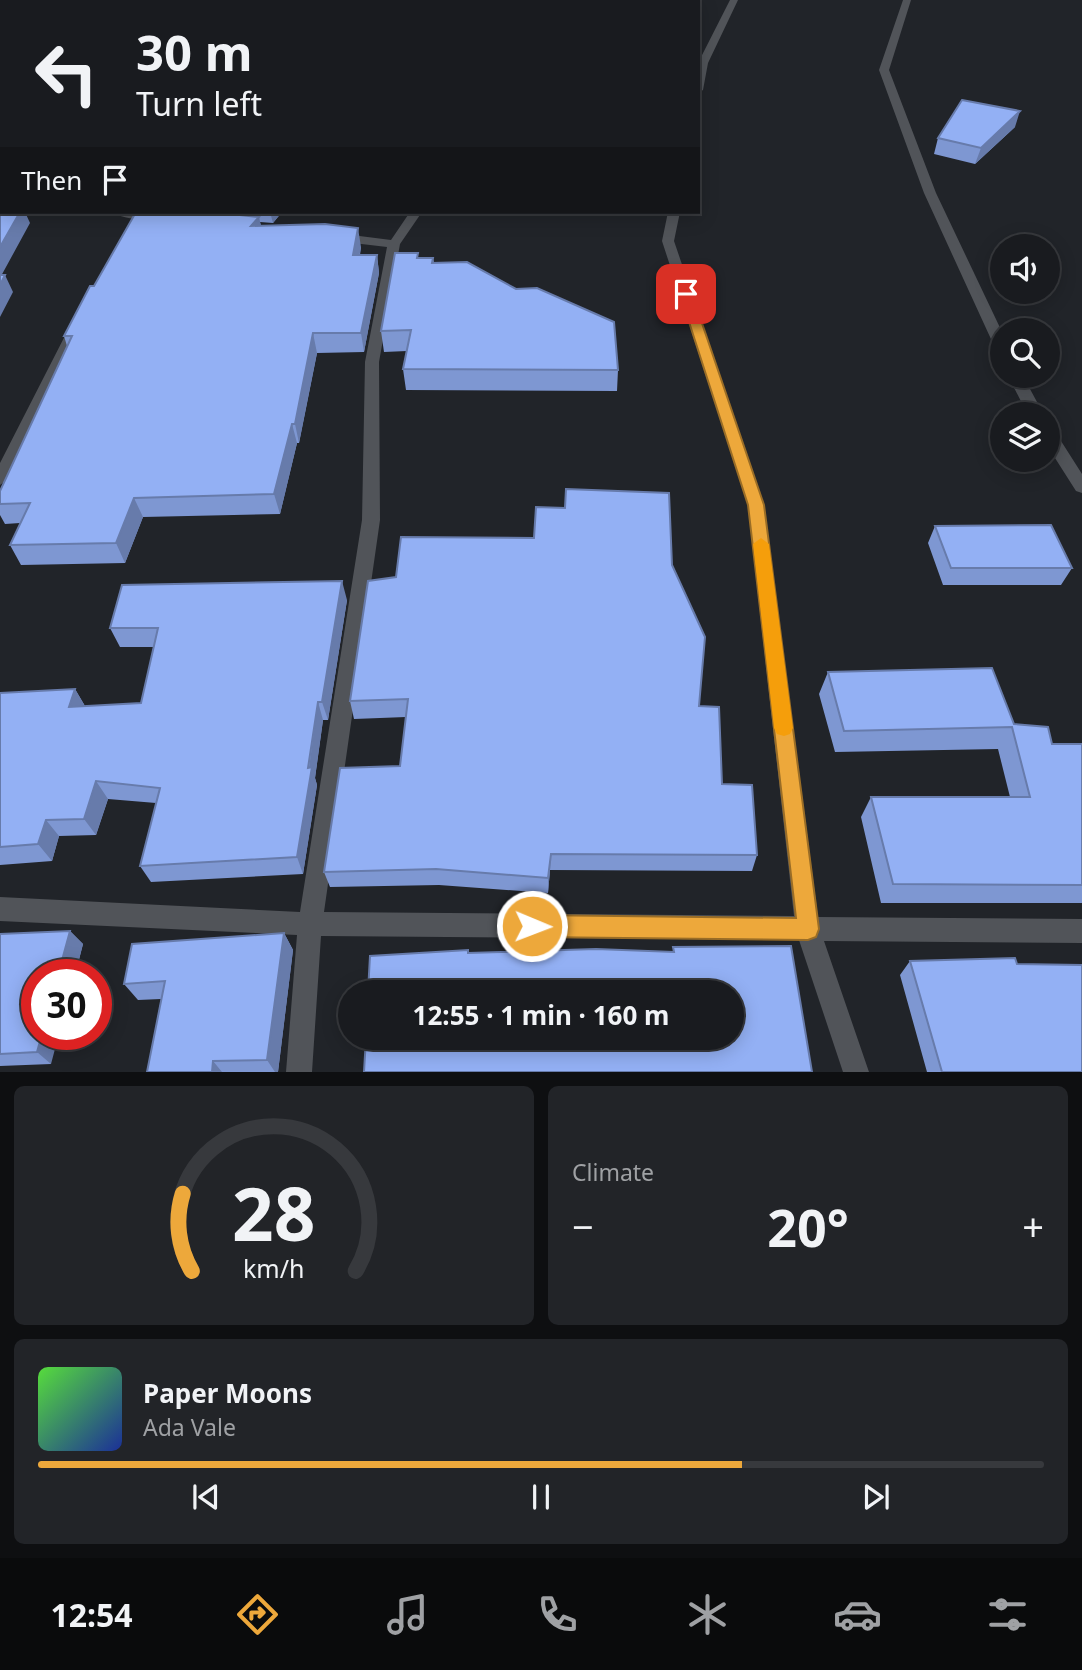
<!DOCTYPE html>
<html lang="en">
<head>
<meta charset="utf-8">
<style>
	:root { --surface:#191b1f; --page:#222428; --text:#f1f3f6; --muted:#9fa1a4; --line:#37393d; --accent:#eda83b }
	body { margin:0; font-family:"Noto Sans",sans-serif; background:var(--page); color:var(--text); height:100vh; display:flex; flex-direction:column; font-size:26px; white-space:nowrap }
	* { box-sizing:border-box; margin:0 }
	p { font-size:23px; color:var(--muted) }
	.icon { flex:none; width:38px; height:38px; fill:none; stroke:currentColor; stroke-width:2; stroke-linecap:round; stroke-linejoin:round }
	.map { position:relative; height:1072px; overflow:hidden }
	.sheet { display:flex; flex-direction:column; gap:14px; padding:14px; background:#0e0f11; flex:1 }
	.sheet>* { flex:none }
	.hud { position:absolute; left:0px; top:0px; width:700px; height:214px; box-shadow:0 4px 18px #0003,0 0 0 2px var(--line); background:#191b1f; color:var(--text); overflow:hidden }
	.tools { position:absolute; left:990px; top:234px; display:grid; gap:14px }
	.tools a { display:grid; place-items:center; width:70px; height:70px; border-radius:50%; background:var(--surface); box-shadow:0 4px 18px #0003,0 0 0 2px var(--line); font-size:35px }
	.speed { position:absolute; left:21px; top:959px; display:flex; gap:14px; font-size:35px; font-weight:700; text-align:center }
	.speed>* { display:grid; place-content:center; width:91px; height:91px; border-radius:50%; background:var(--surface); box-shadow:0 4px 18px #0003,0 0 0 2px var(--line); line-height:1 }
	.speed .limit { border:10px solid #d22; background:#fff; color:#111 }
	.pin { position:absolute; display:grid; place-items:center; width:60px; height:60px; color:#fff; margin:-30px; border-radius:14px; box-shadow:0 4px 10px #0006 }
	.me { position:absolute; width:77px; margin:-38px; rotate:91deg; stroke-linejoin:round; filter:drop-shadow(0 0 5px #0008) }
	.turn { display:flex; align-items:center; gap:24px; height:147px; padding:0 21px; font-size:32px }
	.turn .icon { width:91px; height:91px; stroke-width:2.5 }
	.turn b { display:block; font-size:49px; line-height:60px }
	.then { display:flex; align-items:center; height:66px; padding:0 21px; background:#0003; gap:14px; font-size:26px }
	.big { font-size:52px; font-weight:700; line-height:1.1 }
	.sheet .widget { flex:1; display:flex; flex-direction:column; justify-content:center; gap:10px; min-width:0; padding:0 24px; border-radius:10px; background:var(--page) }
	.sheet .dial { align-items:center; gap:0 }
	.dial svg { height:182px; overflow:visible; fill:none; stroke:var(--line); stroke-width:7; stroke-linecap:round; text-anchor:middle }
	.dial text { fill:var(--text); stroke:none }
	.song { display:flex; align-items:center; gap:21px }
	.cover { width:84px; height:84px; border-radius:10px; background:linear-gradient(135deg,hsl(110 70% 55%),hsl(230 70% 35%)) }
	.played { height:7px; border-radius:4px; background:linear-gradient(90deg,var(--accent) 70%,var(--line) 70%) }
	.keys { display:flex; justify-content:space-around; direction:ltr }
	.heat { display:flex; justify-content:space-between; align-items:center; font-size:38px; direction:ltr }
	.sheet .tiles { flex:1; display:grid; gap:14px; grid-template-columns:1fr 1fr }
	.widget:last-child { grid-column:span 2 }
	.trip { position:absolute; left:338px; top:980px; width:406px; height:70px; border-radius:35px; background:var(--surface); box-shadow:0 4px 18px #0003,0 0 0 2px var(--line); font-weight:700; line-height:70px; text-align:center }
	.tab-bar { display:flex; height:112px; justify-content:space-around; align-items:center; background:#0a0b0c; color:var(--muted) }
	.tab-bar .icon { width:49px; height:49px }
	.tab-bar .selected { color:var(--accent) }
	.tab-bar b { font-size:32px; color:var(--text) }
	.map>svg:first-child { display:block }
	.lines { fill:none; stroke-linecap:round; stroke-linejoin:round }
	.minor { fill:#515459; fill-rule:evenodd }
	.wall { fill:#7e97d2 }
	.shaded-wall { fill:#677bab }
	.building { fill:#93b0f4; stroke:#677bab; stroke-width:2 }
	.route { fill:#eda83b; stroke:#9a6d26; stroke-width:2 }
	.slow { fill:#f59e0b }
</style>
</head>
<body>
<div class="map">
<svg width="1082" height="1072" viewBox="0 0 1082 1072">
	<rect width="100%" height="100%" fill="#212429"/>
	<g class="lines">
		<path class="minor" d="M323 0H331L322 2Z
			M546 0H552L554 2H544Z
			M730 0H738L708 63 703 90 698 93V63Z
			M903 0H911L889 70 936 193 1003 334V354L996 350 924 193 879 70Z
			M0 195H2V203H0Z
			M111 212H153L165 216C155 223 121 219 111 212Z
			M410 212H422L400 244 379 362 380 520 324 912 794 916 748 505 662 241 668 212H680L674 241 764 505 818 917 1082 919V943L824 941 869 1072H843L799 940 321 936 312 1072H286L297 935 0 921V897L300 912 362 520 365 362 387 247 336 241 330 237 336 233 391 240Z
			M78 320 85 324 8 479 0 485V463L71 324Z
			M1008 376H1023L1044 415H1028Z
			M1048 429 1054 430 1082 474V493L1076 491 1048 447Z"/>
	</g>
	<path class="wall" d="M0 0H285L283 2H2V187H0Z
		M599 0H626L625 2H601Z
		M1015 127 975 164 934 154 938 138Z
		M136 212H282L273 223 260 222 261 226 361 247 360 255H377L379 273 364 352 317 353 299 443H297L280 514 143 517 125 563 21 565 10 545 20 523 5 524 0 515V491L67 346 64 336 94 286Z
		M419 258H433L434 263 618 370 617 391 406 390 403 369 407 351 384 352 381 331Z
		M935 526 1072 568 1061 585H943L928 543Z
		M672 565 699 706 722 784 757 855 752 871 550 870 548 893 439 885 330 887 324 872 400 766 406 717 354 719 350 701Z
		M347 600 328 720H323L315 778 317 785 303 874 151 882 140 866 156 803 108 799 96 835 59 836 52 861 0 865V693L75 689 85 706 141 703 154 647H120L110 628Z
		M828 672 1014 724 1052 744H1082V903H881L861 817 871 797H1010L998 749 835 752 819 694Z
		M70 931 83 944 75 975H37L51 1064 0 1066V934Z
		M284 933 293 950 278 1072H147L161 999 138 1000 124 984Z
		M910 961 1017 964 1082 1072H927L900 975Z"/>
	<path class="shaded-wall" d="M266 0H285L283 2H264Z
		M498 0H508L506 2H497Z
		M615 0H626L625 2H615Z
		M1020 111 1015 127 975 164 981 148Z
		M20 212H25L30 223 0 278V247Z
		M270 212H282L273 223Z
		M259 217 263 235 251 226Z
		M358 228 361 247 356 273 353 255Z
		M377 255 379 273 364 352 361 333Z
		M5 275 13 292 0 317V285Z
		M313 333 317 353 299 443 295 424Z
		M292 424 297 443 280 514 274 494Z
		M134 498 143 517 125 563 116 543Z
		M342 581 347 600 328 720 322 702Z
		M75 689 86 708 69 707Z
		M318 702 323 720 315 778 317 785 303 874 297 857Z
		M96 781 108 799 96 835 84 819Z
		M46 820 59 836 52 861 38 844Z
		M551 854 550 870 548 893V878Z
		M70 931 83 944 75 975H58Z
		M284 933 293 950 278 1072H275L267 1060Z
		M42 1034H59L51 1064 37 1052Z
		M213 1061 222 1072H212Z"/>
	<path class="building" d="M0 0H266L264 2H2V170H0Z
		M345 0H498L497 2H343Z
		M962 100 1020 111 981 148 938 138Z
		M0 208H2V212H20L0 247Z
		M136 212H211L259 217 251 226 325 224 358 228 353 255H377L361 333H313L295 424H292L274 494 134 498 116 543 10 545 30 503 0 504V491L72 336H64L90 286H94Z
		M395 253H418L417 258H433L432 263 467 262 516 289 537 288 614 322 618 370 403 369 411 330 381 331Z
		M0 275H5L0 285Z
		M566 489 669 493 672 565 705 637 699 706 719 707 722 784 752 785 757 855 551 854 548 878 436 869 324 872 340 768 400 766 408 699 350 701 368 581 396 577 401 537 534 538 536 507 565 508Z
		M1051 525 1072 568H951L935 526Z
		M342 581 322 702H318L308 768 312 767 297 857 140 866 160 788 96 781 84 819 46 820 38 844 0 847V693L75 689 69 707 141 703 158 628H110L122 585Z
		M992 668 1014 724 1048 727 1052 744H1082V885L893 884 871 797H1030L1012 727 844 731 828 672Z
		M70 931 58 975H37V1034H42L37 1052 0 1054V934Z
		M284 933 267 1060 213 1061 212 1072H147L165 981 124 984 132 944Z
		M791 946 812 1072H364L366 1038H732V992H368L370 956 468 950V953L596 949 674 952 673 947Z
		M1015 958 1017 964 1082 965V1072H942L910 961Z"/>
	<path class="route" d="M686 290 692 294 764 505 819 929 816 937 808 940 532 937 524 934 521 926 524 919 532 915 796 918 748 505 680 294Z"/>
	<path class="slow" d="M761 538 769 544 793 728 790 734 784 736 777 734 774 728 753 544Z"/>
</svg>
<div class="tools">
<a><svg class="icon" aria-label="sound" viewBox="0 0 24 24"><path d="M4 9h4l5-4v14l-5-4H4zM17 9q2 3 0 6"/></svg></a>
<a><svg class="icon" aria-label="search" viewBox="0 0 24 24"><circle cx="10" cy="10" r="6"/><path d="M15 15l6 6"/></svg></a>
<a><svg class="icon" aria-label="layers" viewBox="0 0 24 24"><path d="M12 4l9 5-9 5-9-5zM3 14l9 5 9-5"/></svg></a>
</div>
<div class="speed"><div class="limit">30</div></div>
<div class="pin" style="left:686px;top:294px;background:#d93025"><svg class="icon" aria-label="arrive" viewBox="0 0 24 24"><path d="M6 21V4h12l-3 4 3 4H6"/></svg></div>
<svg class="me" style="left:532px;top:926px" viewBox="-20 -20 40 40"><circle r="17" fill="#eda83b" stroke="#fff" stroke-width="3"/><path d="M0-11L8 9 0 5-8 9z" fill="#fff"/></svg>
<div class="trip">12:55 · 1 min · 160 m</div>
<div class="hud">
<div class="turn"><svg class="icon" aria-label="left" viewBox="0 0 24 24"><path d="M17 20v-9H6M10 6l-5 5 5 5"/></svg><div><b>30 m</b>Turn left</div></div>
<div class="then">Then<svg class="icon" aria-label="arrive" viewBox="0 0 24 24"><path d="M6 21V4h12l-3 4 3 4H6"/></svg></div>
</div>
</div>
<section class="sheet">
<div class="tiles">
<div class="widget dial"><svg viewBox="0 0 100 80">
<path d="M14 69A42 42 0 1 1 86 69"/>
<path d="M14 69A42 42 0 0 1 10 35" stroke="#eda83b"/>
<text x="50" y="56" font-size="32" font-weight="700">28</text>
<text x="50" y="72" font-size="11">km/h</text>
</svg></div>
<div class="widget"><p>Climate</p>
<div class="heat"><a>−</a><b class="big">20°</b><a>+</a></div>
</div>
<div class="widget">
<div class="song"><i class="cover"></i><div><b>Paper Moons</b><p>Ada Vale</p></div></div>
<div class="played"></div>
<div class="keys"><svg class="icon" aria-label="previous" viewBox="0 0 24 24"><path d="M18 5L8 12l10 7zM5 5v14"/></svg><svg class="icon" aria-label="pause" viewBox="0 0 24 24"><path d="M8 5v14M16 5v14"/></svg><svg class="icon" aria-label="next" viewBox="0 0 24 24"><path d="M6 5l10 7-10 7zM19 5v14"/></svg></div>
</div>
</div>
</section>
<nav class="tab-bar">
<b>12:54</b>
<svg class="icon selected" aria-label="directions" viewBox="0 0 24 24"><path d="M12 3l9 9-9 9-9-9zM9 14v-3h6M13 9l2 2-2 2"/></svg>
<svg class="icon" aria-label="music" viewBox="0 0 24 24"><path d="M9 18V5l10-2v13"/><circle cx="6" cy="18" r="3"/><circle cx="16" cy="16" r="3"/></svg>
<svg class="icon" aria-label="phone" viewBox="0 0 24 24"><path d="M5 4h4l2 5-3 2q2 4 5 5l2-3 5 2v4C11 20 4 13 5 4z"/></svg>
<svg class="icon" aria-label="climate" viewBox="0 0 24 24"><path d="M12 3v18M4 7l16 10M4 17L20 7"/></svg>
<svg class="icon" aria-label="car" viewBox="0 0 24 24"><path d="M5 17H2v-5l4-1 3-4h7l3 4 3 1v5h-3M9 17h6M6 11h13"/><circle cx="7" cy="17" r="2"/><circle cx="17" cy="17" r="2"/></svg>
<svg class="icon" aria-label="filters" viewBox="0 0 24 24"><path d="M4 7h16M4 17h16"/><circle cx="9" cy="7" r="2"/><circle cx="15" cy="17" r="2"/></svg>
</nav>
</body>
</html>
